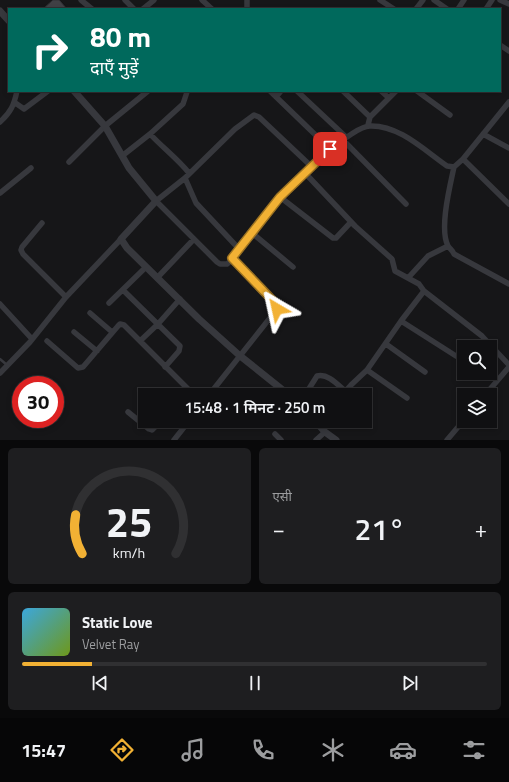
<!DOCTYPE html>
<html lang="hi">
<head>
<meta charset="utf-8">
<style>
	:root { --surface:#101012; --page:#1e1e20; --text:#f1f3f6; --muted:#9c9d9f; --line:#303032; --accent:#f2b134 }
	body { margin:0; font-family:"Titillium Web","Noto Sans Devanagari",sans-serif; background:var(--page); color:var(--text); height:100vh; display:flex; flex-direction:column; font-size:15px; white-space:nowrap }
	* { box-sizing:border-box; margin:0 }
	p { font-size:13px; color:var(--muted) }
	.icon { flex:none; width:22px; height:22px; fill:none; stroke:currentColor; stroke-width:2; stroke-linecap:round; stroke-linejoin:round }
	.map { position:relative; height:440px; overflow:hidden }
	.details { display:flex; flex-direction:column; gap:8px; padding:8px; background:#09090a; flex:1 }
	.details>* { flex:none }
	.top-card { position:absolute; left:8px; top:8px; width:493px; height:84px; border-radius:0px; box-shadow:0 2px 6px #0003,0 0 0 1px var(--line); background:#00695c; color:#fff; overflow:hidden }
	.controls { position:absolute; left:457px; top:340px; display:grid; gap:8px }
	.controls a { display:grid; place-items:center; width:40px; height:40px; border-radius:0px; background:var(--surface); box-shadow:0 2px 6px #0003,0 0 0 1px var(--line); font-size:20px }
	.speed { position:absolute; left:12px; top:376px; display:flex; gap:8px; font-size:20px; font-weight:700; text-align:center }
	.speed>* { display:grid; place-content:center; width:52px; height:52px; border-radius:50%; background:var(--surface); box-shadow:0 2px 6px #0003,0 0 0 1px var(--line); line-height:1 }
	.speed .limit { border:6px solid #d22; background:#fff; color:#111 }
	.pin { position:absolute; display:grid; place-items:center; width:34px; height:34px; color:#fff; margin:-17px; border-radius:8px; box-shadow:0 2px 6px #0006 }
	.me { position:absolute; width:44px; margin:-22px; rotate:324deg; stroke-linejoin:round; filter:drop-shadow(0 0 3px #0008) }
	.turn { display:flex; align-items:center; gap:14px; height:84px; padding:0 16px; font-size:18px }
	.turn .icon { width:52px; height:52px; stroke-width:2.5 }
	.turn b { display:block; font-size:28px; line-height:34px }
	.big { font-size:30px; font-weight:600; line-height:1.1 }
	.details .tile { flex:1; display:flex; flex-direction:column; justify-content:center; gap:6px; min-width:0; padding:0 14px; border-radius:6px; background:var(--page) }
	.details .dial { align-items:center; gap:0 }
	.dial svg { height:104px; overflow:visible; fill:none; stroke:var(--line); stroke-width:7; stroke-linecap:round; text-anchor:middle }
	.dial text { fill:var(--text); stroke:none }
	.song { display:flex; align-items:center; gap:12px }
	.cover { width:48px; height:48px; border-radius:6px; background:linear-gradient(135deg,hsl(200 70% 55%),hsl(80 70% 35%)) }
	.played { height:4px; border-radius:2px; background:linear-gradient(90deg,var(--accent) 15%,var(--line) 15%) }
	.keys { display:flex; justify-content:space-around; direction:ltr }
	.heat { display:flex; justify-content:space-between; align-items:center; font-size:22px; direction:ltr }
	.details .tiles { flex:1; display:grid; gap:8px; grid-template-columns:1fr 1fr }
	.tile:last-child { grid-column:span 2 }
	.trip { position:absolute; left:138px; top:388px; width:234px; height:40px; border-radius:0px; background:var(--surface); box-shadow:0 2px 6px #0003,0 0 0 1px var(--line); font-weight:600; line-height:40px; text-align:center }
	.tabs { display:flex; height:64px; justify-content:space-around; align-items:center; background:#060607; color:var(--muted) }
	.tabs .icon { width:28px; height:28px }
	.tabs .current { color:var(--accent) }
	.tabs b { font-size:18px; color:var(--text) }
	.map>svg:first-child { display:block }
	.building { fill:#404145; stroke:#303034; filter:url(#shadow) }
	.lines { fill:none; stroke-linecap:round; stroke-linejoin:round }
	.service { stroke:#37383d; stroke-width:2.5 }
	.minor { stroke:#37383d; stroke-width:5.5 }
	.tertiary { stroke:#37383d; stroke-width:7 }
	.route-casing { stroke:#9d7322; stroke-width:10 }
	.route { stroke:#f2b134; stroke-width:7 }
</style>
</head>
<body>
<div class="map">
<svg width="509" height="440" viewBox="0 0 509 440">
	<defs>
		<filter id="shadow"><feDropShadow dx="2.5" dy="2.5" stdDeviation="0" flood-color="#0009"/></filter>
	</defs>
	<rect width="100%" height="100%" fill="#161618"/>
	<path class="building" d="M53 0H59L67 9H43Z"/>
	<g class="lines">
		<path class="service" d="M0 359 7 365"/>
		<path class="minor" d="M81 0 92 9
			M125 0 134 9
			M202 0 212 9
			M247 0V9
			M380 0 394 9
			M434 0 447 9
			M500 0 509 4
			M143 9 154 0
			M416 9 423 0
			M458 9 464 0
			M486 9 492 0
			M500 45 509 51
			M270 91 330 149
			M297 91 346 137
			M343 91 370 117 368 125
			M381 91 389 98
			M417 91 450 115
			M276 97 281 91
			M14 102 24 109 48 91
			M370 117 396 91
			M0 122C11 112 14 105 17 91
			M150 134C163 148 178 159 189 173
			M483 134 509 148
			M342 139 406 204
			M122 156 150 134 183 104 187 92
			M463 159 509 204
			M69 162 105 126 148 91
			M312 167 259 117 254 115 235 129 185 178 156 201 217 262 220 264H227C239 255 257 227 267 214 271 208 275 202 280 197 293 182 352 126 370 126 399 125 424 150 447 166L454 167 463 159 509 102
			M454 167C450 186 439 229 448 246 450 249 453 251 454 254L509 284
			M305 173 355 226 392 259 395 271 419 284 424 291
			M185 178 196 203 240 250
			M0 193 31 168
			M280 197 333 238H336L351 222
			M42 223 22 247 21 250 23 254 66 297
			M252 233 293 267
			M157 278 194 239
			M408 278 428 256 448 246
			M123 290 180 346 179 351 165 367
			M109 303 146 267
			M0 304 32 339
			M90 313 112 332
			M401 321 456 356
			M74 332 97 351
			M47 341 78 368 83 367 118 326 120 324 124 325 194 395
			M140 341 158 324 180 299
			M386 344 425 372
			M367 370 407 398
			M0 373 30 342 66 297 121 239
			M147 391 151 395
			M209 395 277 309 276 304 232 258
			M305 395 317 376C328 373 338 385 345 391
			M342 395 351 385 367 370 401 321 424 291 482 336 509 365
			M485 395 509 367
			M128 412 149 429 152 430 161 421
			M275 434 281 440
			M174 440 189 421
			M316 440 325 432
			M447 440 464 420"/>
		<path class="tertiary" d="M0 11 9 21
			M74 91 105 126 129 168 156 201 121 239 127 248 199 319 239 355 289 395
			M315 421 325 432 336 440"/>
	</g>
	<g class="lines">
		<g class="route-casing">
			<path id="route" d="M277 309 276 304 232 258 280 197 330 149"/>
		</g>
		<use href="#route" class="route"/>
	</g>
</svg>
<div class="controls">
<a><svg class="icon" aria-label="search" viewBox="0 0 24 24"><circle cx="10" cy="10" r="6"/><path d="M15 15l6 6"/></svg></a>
<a><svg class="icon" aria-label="layers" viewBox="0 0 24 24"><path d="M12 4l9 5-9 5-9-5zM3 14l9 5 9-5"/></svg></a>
</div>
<div class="speed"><div class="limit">30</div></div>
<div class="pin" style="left:330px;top:149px;background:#d93025"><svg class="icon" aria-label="arrive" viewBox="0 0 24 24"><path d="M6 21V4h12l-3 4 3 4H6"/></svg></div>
<svg class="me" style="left:277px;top:309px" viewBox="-20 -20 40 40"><path d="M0-17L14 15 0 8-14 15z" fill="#f2b134" stroke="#fff" stroke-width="4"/></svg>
<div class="trip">15:48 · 1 मिनट · 250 m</div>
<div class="top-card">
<div class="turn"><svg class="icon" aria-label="right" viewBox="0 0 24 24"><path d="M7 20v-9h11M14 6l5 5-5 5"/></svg><div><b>80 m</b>दाएँ मुड़ें</div></div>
</div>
</div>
<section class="details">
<div class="tiles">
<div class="tile dial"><svg viewBox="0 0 100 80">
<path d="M14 69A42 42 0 1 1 86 69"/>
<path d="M14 69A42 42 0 0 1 9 39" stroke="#f2b134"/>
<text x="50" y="56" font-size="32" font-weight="700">25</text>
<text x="50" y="72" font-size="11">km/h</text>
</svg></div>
<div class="tile"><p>एसी</p>
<div class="heat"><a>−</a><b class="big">21°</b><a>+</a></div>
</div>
<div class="tile">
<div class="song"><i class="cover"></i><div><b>Static Love</b><p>Velvet Ray</p></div></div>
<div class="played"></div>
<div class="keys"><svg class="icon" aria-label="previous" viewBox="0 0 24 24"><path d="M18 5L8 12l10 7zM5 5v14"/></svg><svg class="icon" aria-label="pause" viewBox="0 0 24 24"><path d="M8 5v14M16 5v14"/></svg><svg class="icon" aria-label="next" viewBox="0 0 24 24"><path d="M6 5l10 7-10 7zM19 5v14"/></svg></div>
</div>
</div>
</section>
<nav class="tabs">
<b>15:47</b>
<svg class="icon current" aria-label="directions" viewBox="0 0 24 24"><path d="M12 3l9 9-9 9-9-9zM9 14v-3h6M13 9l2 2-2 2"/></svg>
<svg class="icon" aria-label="music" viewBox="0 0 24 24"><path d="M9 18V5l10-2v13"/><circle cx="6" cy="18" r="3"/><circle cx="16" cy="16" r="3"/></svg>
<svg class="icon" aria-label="phone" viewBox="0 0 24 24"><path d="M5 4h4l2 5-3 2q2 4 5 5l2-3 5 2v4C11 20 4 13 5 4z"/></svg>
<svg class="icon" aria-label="climate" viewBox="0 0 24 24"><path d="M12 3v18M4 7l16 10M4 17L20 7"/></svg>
<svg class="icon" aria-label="car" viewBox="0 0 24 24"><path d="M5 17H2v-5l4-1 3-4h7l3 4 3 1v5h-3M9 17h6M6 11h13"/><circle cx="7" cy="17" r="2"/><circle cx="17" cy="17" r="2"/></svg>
<svg class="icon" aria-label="filters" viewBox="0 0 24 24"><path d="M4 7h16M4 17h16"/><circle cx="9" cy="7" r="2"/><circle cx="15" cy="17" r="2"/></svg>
</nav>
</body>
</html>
